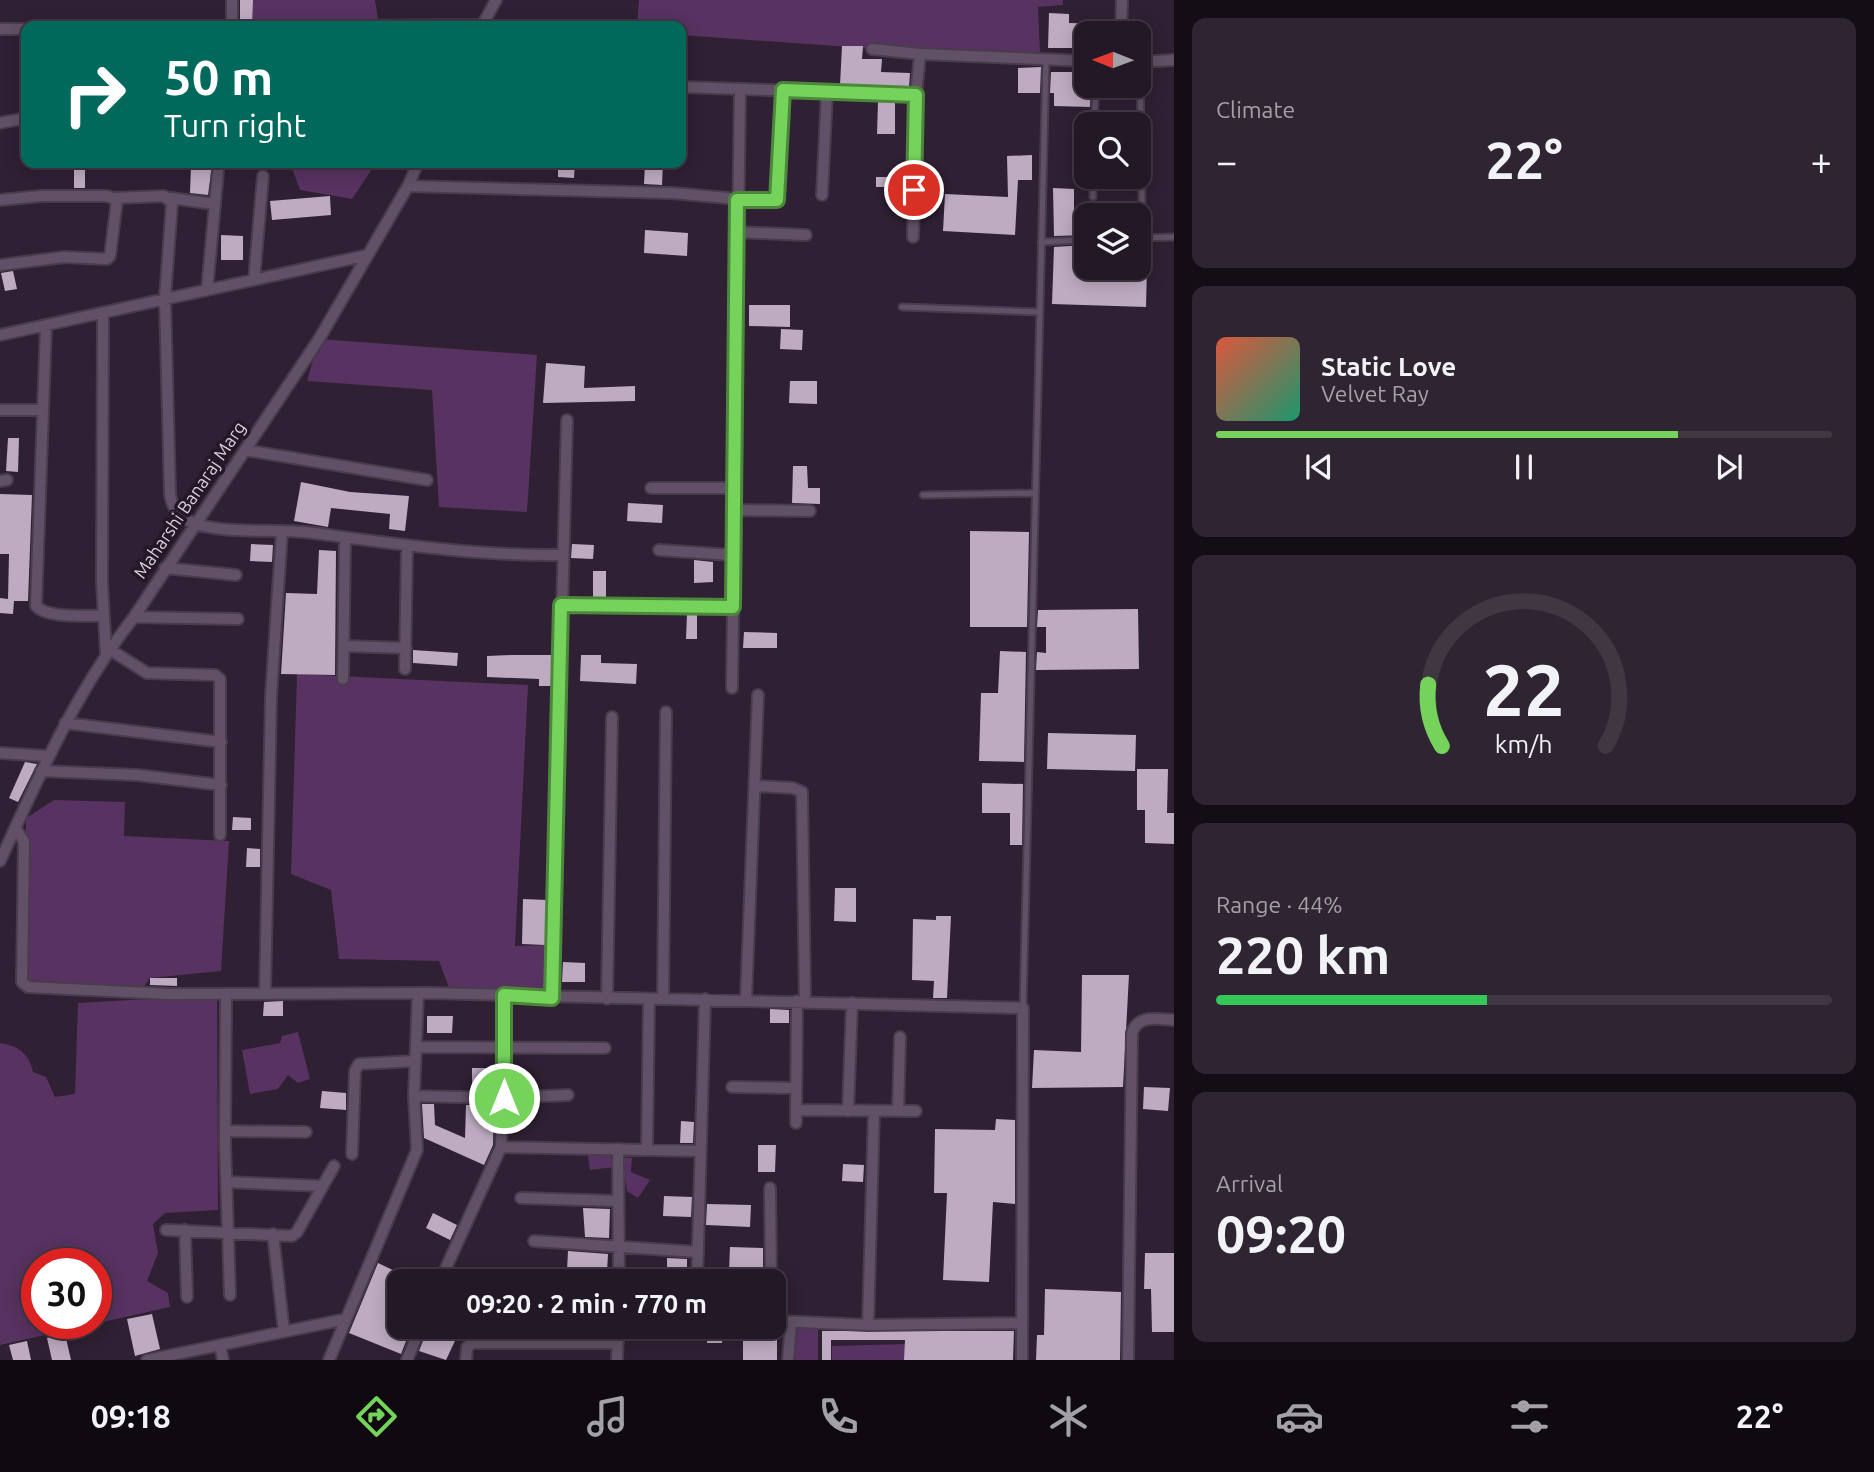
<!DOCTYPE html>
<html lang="en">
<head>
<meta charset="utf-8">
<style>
	:root { --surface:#231826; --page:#2f2532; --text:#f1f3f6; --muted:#a3a0a7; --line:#403743; --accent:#75d25b }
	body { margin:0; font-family:Ubuntu,sans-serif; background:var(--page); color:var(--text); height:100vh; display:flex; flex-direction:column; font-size:26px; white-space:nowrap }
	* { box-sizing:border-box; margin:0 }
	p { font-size:23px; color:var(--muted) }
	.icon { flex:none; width:38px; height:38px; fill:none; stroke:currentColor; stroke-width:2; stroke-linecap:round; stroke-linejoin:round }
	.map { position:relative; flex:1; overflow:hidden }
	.details { display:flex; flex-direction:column; gap:18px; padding:18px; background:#130d15; width:700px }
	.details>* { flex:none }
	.banner { position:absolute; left:21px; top:21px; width:665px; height:147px; border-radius:14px; box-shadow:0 4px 18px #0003,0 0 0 2px var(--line); background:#00695c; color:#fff; overflow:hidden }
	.needle { width:46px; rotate:271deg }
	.tools { position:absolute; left:1074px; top:21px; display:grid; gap:14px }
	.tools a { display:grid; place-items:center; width:77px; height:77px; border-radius:14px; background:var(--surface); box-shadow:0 4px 18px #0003,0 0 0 2px var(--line); font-size:35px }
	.speed { position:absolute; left:21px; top:1248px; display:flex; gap:14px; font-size:35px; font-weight:700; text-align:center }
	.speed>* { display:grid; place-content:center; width:91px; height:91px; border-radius:50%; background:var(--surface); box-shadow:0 4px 18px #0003,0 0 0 2px var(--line); line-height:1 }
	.speed .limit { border:10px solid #d22; background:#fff; color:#111 }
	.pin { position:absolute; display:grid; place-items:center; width:60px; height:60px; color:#fff; margin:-30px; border:4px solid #fff; border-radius:50%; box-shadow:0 2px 7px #0007 }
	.me { position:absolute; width:77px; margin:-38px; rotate:0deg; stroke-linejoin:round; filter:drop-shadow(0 0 5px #0008) }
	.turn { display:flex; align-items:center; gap:24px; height:147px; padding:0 28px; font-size:32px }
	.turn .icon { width:91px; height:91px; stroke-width:2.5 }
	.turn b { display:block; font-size:49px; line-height:60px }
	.big { font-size:52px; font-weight:600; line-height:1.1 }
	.details .tile { flex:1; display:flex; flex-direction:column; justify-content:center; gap:10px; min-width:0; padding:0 24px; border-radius:14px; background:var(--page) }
	.details .dial { align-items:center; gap:0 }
	.dial svg { height:182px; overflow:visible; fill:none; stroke:var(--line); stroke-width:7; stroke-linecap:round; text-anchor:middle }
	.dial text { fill:var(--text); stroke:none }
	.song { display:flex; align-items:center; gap:21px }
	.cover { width:84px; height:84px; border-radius:10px; background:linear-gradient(135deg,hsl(10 70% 55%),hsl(160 70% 35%)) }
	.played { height:7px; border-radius:4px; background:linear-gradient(90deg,var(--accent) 75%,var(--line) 75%) }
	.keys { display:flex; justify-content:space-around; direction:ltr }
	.heat { display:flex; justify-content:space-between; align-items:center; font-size:38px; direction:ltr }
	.charge { height:10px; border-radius:5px; background:linear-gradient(90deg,#34c759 44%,var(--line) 0) }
	.trip { position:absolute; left:387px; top:1269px; width:399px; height:70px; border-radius:14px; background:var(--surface); box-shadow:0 4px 18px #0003,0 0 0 2px var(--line); font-weight:600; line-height:70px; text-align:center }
	.dock { display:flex; height:112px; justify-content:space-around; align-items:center; background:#0e0a0f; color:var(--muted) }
	.dock .icon { width:49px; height:49px }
	.dock .selected { color:var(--accent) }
	.dock b { font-size:32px; color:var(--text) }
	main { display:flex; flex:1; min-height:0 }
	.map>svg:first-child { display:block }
	.green { fill:#583261; fill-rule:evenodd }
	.building { fill:#beabc2 }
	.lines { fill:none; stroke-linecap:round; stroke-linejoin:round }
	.lane-casing { stroke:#493c4c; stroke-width:9 }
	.street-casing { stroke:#493c4c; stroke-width:14 }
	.lane { stroke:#625166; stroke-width:5 }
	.street { stroke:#625166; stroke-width:10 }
	.route-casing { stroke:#4c883b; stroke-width:18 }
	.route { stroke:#75d25b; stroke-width:12 }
	.labels { text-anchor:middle; stroke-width:7; stroke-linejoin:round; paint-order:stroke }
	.street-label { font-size:18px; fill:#d9cfdb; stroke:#251729 }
</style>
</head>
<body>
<main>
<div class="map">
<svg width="1174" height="1360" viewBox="0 0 1174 1360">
	<rect width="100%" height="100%" fill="#2f2033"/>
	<path class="green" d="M245 0H375L379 26H244Z
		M639 0H1063V5L1038 7 1040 52 953 58 920 52 681 35V26H637Z
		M290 163H376L352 199 300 190Z
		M319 339 537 355 527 512 439 507 432 390 307 381Z
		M297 674 528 685 515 946 549 945 543 997 451 993 439 961 339 959 331 890 291 874Z
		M54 800 125 802 124 836 229 841 221 971 150 978 137 996 24 984 26 818Z
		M217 995 218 1210 165 1213 153 1224 158 1253 147 1281 168 1293 170 1307 0 1345V1043C17 1045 30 1054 33 1072L46 1077 55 1097 75 1094 78 1003ZM37 1264H96V1323H37Z
		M298 1032 310 1079 298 1083 288 1075 278 1089 250 1094 242 1050 280 1043 282 1036Z
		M586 1144 613 1149 617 1157 632 1158 631 1172 650 1180 638 1198 627 1191 623 1166 590 1170Z
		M784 1326H818V1360H785Z
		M905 1344V1360H832V1346Z"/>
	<path class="building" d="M240 0H253L252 25H240Z
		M1049 13 1069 14V23L1108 24V33H1087V48H1048Z
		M842 46H863L862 59H882L881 72 910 73 909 87 840 85Z
		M1041 67 1040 93H1018V68Z
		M1051 72H1087V86H1091L1090 107 1054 106V93H1050Z
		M878 102H895V134H877Z
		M1032 155V180H1018L1015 235 943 231 945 194 1008 197 1007 156Z
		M74 163H85V188H74Z
		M558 163H575L574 178 558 177Z
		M645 163H663L662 185 644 184Z
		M191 165 212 166 208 195 190 193Z
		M876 177H894V187H876Z
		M1053 188 1074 189V212H1087V235L1054 236Z
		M330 196 331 215 272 220 270 201Z
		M645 230 688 233 687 256 644 253Z
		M221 235 243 236V260H221Z
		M1087 245V268H1147L1146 307 1052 304 1054 247Z
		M13 271 17 289 5 291 1 273Z
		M749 305H790V327L749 326Z
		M781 329 803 330 802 350 780 349Z
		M546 363 585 366 584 388 635 386V401L543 403Z
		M790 381H817V404L789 403Z
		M8 438H19L18 472 6 471Z
		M793 466H807L808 488H820V504L792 503Z
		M301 482 350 492 409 496 405 531 389 529 390 514 331 508 328 527 294 521Z
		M0 494 32 495 28 601H14L13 614 0 613V598L8 599 9 554H0Z
		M628 503 663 505 662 523 627 521Z
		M970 531 1029 532 1027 627H970Z
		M251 544 273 545 272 562 250 561Z
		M572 544 594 545 593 559 571 558Z
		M319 550 336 551 335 675 281 674 286 593 317 594Z
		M694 560 713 562V582L694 583Z
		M593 571H606V598L593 597Z
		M1138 609 1139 669 1036 670 1037 652 1046 653V627H1037L1038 610Z
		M687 614H697V639H686Z
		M744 632 777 633V648H743Z
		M413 650 458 653 457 666 413 663Z
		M1000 651 1026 652 1024 762 979 761 981 693H998Z
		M511 655H553L552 686H539V679L487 677V656Z
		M581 655H601V663L637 664 636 684 580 681Z
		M1048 733 1136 735 1135 771 1047 769Z
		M25 762 37 764 18 802 9 798Z
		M1137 769H1168L1167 813H1174V844L1145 843V810H1137Z
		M982 783 1023 784 1022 845H1010V813H982Z
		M233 817 251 818V830H232Z
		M247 848 260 849V867H246Z
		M835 888H856V922L834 921Z
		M523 899 547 900 545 945 522 944Z
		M936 916H951L947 998H933L934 981 912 980 913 919 936 920Z
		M563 962 585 963V982H562Z
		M1082 975H1129L1123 1087 1032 1088 1034 1050 1081 1052Z
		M150 978H177V986L150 985Z
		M283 1001V1016H263L264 1002Z
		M770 1009 789 1010V1023H770Z
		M427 1016H453L452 1033H427Z
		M472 1068H485V1090L472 1089Z
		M1144 1087 1170 1088 1168 1111 1143 1109Z
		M322 1091 346 1093V1110L320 1108Z
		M422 1104H434L435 1125 465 1138 466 1105 494 1106 493 1145 484 1165 424 1138Z
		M996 1119 1015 1120V1204L993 1202 989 1282 943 1280 947 1193H934L935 1129 995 1130Z
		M681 1121 694 1122 693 1143H680Z
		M758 1145H776L775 1172H758Z
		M843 1164 864 1165 863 1182 842 1181Z
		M664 1196 692 1197 691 1217 663 1216Z
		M707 1204 751 1205 750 1227 706 1225Z
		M583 1208 610 1209 609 1238 585 1237Z
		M433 1213 457 1225 450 1240 426 1228Z
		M730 1247 763 1248V1271H729Z
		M568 1251 608 1254 607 1273 567 1270Z
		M1145 1253H1174V1332H1152L1151 1289H1144Z
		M667 1258 687 1259V1281H667Z
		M378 1263 399 1273V1326H412L401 1354 349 1333Z
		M410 1268 433 1279 432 1281H404Z
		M1045 1289 1121 1292 1120 1360H1036L1037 1335H1044Z
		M152 1314 160 1349 135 1356 127 1319Z
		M429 1326H462L446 1360 419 1351Z
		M708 1326H723L722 1343H707Z
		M822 1331H1014L1013 1360H904L905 1340H831V1360H822Z
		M65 1334 71 1360H52L47 1338Z
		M743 1338 777 1339V1360H743Z
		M27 1341 31 1360H13L9 1345Z"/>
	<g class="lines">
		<g class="lane-casing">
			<path id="lane" d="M1140 62 1142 207
				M1094 124 1096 86
				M1093 177V197
				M1139 238 1174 237
				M1041 242 1087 240
				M902 307 1039 312
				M923 495 1035 493
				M1023 1008 1046 60"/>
		</g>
		<g class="street-casing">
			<path id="street" d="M232 26V0
				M350 26 483 25
				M482 26 496 0
				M0 29H26
				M1121 33 1122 0
				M872 49 920 54
				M1139 62 1174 60
				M681 87 916 95
				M0 123 26 118
				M408 186 672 193 773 202 779 195 783 90
				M822 195 827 92
				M115 198 164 196 172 203 165 298 170 494C172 509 181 519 196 524 233 535 275 528 313 533 396 544 478 556 562 555
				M170 198 215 204
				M0 200 41 196H107L117 200 110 256 107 259 64 257 0 265
				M737 232 806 235
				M913 237 916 95 920 54 1087 61
				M254 280 263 176
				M207 290 218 171
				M103 315 102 583 106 653
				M46 326 36 606C48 619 87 615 104 616
				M0 335 368 255
				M0 410H43
				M245 450 427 480
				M0 481 7 480
				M651 488H734
				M734 510 810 511
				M659 550 732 555
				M165 568 236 575
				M561 605 733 607
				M134 617 238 619
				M344 646 406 648
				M109 649 147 673 215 675 220 679V835
				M405 669 407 547
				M343 679 345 539
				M732 688 740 89
				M65 723 221 742
				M0 753 48 756
				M41 771 137 775 221 785
				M757 786 793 788 802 792 805 1001
				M15 828 24 841 22 982 28 987 170 994 430 993 1023 1008 1022 1360
				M0 861C39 776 76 691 134 617L319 339 408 186 418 163
				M265 994 271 696 282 531
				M226 995 225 1142 230 1295
				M552 997 567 420
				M607 999 612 717
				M663 999 666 712
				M746 999 758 695
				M416 1047 605 1048
				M732 1087 796 1088
				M414 1096 504 1098 568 1095
				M796 1110 916 1111
				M848 1111 852 1003
				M898 1111 900 1037
				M796 1123 797 1001
				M225 1131 306 1132
				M501 1147 700 1151
				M618 1149 619 1281
				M647 1150 649 999
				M352 1154 355 1071 359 1064 415 1061
				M226 1182 323 1186
				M770 1188 771 1281
				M521 1198 618 1201
				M166 1230 292 1236 297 1232 334 1166
				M185 1230 187 1297
				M273 1234 284 1332
				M534 1241 698 1252
				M440 1281 501 1147 504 995
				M697 1281 705 999
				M774 1319 777 1321 868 1325 1022 1323
				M868 1325 874 1111
				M220 1345 223 1360
				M147 1360 346 1319
				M329 1360 417 1150 414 1096 418 993
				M407 1360 421 1326
				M466 1360 467 1347 473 1343H618
				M617 1360 618 1326
				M788 1360 791 1322
				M1128 1360 1132 1033C1138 1014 1158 1019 1174 1020"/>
		</g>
		<use href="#lane" class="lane"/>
		<use href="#street" class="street"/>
	</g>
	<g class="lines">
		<g class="route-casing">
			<path id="route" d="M504 1098V995L552 998 561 605 733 607 737 200H777L783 90 916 95 914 190"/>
		</g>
		<use href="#route" class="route"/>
	</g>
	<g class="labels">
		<g class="street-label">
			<text transform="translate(190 500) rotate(-56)" y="6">Maharshi Banaraj Marg</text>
		</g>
	</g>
</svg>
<div class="tools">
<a><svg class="needle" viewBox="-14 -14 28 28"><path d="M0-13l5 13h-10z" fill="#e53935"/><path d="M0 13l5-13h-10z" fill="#a3a0a7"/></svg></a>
<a><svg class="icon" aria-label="search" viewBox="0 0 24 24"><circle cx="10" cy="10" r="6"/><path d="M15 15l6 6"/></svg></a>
<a><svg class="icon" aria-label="layers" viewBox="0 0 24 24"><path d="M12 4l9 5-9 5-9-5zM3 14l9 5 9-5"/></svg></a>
</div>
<div class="speed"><div class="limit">30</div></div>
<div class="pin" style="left:914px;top:190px;background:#d93025"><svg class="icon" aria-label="arrive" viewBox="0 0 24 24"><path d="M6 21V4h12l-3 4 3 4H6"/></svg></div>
<svg class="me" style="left:504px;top:1098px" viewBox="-20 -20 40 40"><circle r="17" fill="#75d25b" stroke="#fff" stroke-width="3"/><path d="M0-11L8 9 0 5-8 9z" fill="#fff"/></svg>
<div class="trip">09:20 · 2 min · 770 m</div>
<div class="banner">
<div class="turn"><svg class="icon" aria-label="right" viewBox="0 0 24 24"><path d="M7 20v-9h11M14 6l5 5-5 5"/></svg><div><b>50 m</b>Turn right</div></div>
</div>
</div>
<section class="details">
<div class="tile"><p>Climate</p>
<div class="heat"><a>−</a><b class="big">22°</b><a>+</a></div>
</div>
<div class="tile">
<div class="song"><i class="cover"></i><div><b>Static Love</b><p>Velvet Ray</p></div></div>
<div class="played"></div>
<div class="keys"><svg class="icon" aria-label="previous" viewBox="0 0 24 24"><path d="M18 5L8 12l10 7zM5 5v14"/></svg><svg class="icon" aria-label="pause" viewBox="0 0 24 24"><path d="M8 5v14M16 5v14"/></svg><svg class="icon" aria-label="next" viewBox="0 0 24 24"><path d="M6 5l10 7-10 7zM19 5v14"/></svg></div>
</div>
<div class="tile dial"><svg viewBox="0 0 100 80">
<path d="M14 69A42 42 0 1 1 86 69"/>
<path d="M14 69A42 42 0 0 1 8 42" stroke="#75d25b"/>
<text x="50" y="56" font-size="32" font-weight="700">22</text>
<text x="50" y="72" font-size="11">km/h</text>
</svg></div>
<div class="tile"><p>Range · 44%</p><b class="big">220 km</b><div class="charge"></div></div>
<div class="tile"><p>Arrival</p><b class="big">09:20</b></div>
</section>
</main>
<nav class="dock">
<b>09:18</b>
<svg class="icon selected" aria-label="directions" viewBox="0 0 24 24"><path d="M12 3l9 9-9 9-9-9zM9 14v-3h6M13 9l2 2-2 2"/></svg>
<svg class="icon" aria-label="music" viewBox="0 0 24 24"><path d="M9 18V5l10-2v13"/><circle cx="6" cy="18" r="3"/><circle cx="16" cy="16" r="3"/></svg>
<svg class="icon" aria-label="phone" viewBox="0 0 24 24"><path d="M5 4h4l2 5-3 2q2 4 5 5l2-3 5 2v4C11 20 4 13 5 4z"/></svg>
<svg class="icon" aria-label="climate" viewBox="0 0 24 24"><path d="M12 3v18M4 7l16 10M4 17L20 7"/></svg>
<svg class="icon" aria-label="car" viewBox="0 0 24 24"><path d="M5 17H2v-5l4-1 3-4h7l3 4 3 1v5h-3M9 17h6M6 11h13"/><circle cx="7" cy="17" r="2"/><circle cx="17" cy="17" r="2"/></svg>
<svg class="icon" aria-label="filters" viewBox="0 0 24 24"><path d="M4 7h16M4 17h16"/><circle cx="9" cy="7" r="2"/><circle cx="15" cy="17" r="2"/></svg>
<b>22°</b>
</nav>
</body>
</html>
